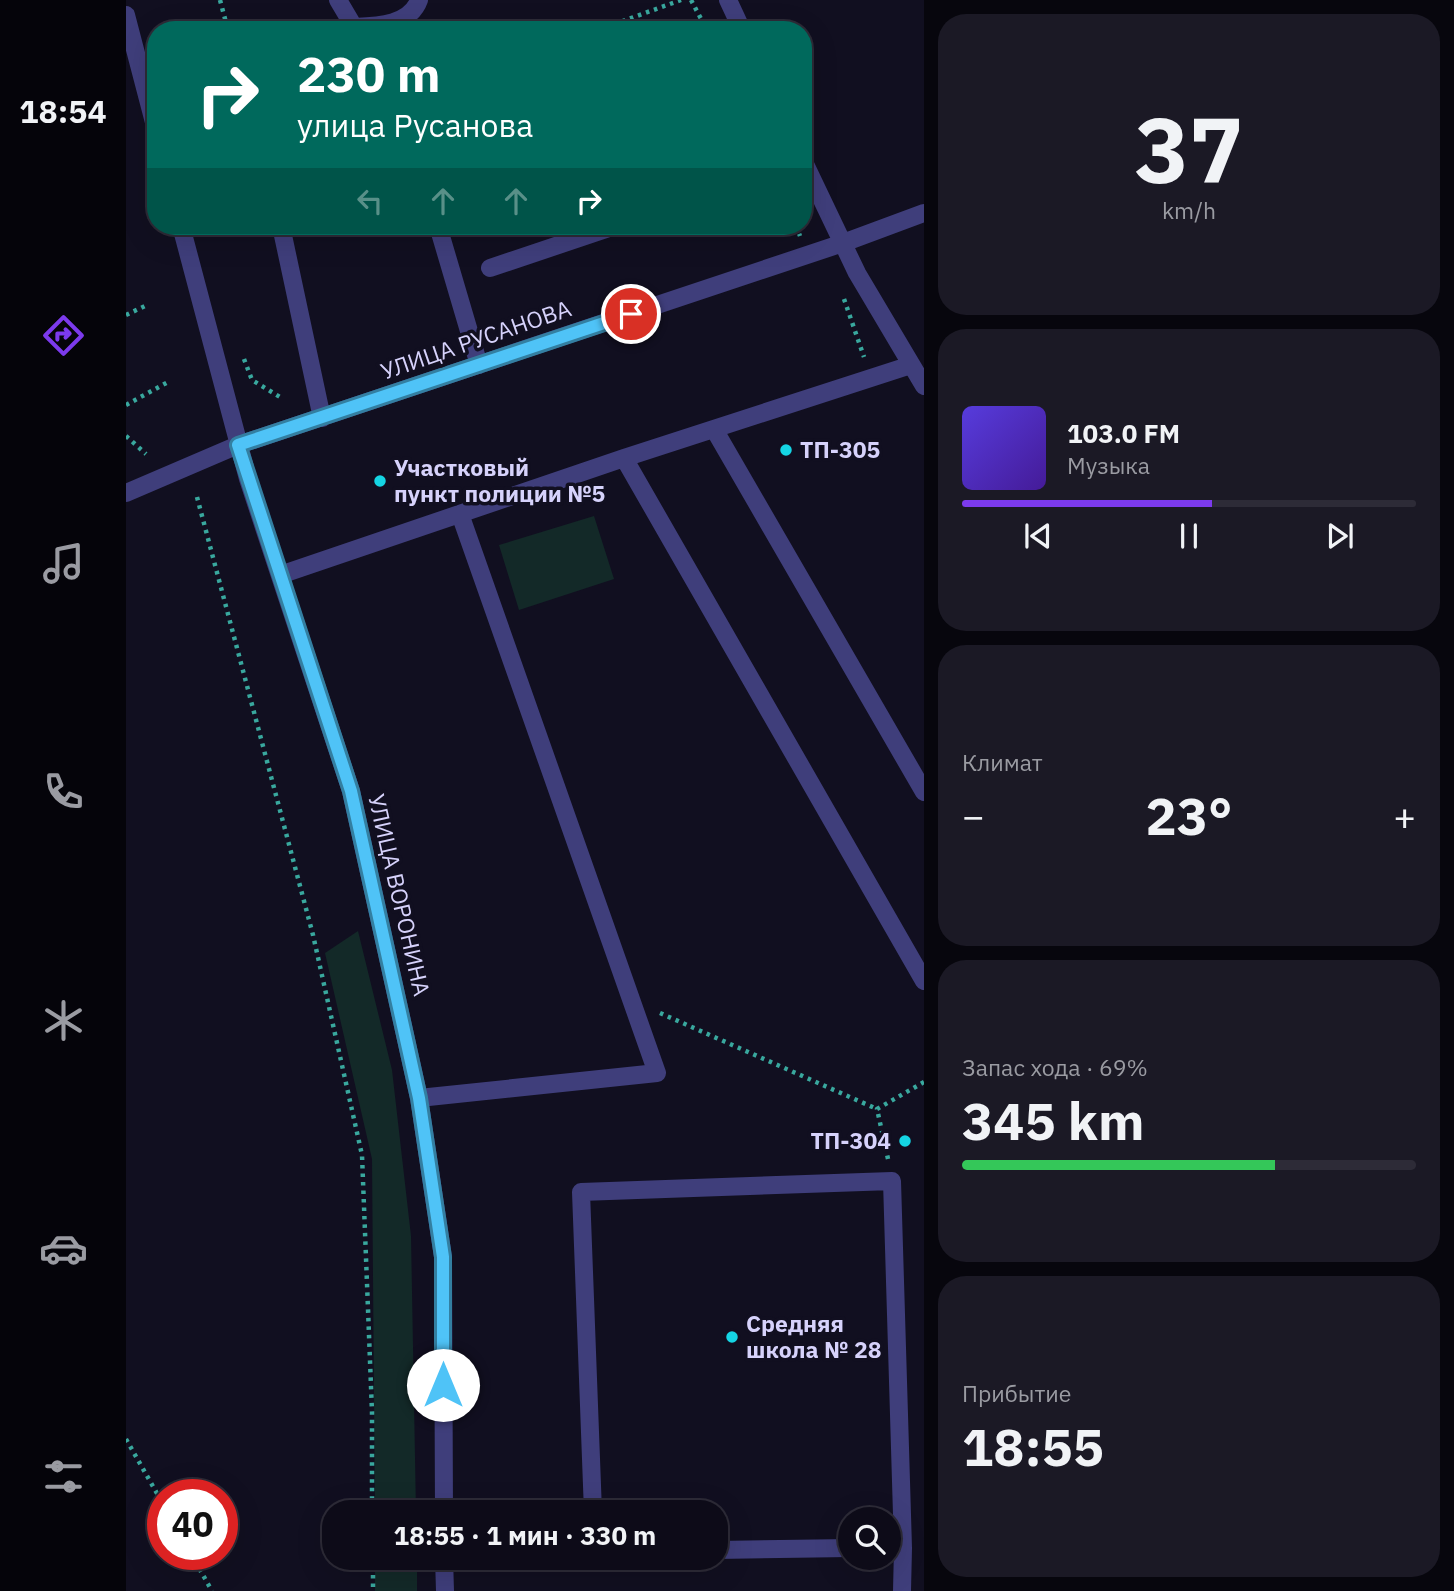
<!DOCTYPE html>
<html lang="ru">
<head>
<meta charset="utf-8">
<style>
	:root { --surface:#0d0b18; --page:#1b1925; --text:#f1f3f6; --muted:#9a9ba2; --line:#2d2b37; --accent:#7c3aed }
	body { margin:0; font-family:"IBM Plex Sans",sans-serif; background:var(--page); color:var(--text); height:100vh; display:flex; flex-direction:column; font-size:26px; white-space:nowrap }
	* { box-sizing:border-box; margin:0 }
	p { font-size:23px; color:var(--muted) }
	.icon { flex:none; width:38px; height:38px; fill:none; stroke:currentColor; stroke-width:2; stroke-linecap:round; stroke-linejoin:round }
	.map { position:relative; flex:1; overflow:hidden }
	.details { display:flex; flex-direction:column; gap:14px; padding:14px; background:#07060d; width:530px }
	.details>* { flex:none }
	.hud { position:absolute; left:21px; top:21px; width:665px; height:214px; border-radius:28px; box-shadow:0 7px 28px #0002,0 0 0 2px var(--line); background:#00695c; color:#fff; overflow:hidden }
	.fabs { position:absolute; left:712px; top:1507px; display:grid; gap:14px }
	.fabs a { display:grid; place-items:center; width:63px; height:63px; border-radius:50%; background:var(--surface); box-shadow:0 7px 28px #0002,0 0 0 2px var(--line); font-size:35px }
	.speed { position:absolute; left:21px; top:1479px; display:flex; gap:14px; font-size:35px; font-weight:700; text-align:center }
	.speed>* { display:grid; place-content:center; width:91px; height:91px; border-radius:50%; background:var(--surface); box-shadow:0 7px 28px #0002,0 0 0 2px var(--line); line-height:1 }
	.speed .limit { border:10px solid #d22; background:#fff; color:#111 }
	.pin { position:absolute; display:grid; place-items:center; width:60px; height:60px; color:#fff; margin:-30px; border:4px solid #fff; border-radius:50%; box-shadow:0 2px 7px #0007 }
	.me { position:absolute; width:77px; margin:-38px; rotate:0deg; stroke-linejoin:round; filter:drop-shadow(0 0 5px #0008) }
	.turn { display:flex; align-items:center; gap:24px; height:147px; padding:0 35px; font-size:32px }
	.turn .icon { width:91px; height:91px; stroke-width:2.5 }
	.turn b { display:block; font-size:49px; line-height:60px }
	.lanes { display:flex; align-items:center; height:66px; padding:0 35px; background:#0003; justify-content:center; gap:35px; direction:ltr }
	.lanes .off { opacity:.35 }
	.big { font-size:52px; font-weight:800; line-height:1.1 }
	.details .tile { flex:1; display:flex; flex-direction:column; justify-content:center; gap:10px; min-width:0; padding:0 24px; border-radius:28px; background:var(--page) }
	.details .dial { align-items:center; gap:0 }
	.dial b { font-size:91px; line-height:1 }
	.song { display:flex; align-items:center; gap:21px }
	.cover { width:84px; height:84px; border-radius:10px; background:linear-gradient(135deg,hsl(250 70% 55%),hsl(260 70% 35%)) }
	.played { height:7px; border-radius:4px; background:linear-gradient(90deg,var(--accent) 55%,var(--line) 55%) }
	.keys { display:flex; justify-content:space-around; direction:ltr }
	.heat { display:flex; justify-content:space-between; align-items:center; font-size:38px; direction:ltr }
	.charge { height:10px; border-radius:5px; background:linear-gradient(90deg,#34c759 69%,var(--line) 0) }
	.trip { position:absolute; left:196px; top:1500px; width:406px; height:70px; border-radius:28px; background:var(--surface); box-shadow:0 7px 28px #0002,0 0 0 2px var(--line); font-weight:800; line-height:70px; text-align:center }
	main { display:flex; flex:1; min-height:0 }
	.tab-bar { display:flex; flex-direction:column; width:126px; justify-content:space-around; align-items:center; background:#05040a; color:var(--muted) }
	.tab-bar .icon { width:49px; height:49px }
	.tab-bar .active { color:var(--accent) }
	.tab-bar b { font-size:32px; color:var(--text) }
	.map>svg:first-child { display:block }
	.green { fill:#132928 }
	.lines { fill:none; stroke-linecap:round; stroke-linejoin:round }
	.path { stroke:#39a89e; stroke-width:4.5; stroke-dasharray:3.5 5; stroke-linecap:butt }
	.minor { stroke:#3f3e7b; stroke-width:18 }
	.route-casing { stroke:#337fa1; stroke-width:18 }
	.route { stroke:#4fc3f7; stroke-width:12 }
	.poi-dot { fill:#15d5e4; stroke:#110f20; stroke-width:2.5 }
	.labels { text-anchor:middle; stroke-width:7; stroke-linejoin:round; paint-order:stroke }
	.street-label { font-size:23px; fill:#d6d2fb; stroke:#110f20 }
	.poi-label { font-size:23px; font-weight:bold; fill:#d6d2fb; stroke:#110f20; text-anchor:start }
</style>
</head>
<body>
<main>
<nav class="tab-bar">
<b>18:54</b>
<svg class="icon active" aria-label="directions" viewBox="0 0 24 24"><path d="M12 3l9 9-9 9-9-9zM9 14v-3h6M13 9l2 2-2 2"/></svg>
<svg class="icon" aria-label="music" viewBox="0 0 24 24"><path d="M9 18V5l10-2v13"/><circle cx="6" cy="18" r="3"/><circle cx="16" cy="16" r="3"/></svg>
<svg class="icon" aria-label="phone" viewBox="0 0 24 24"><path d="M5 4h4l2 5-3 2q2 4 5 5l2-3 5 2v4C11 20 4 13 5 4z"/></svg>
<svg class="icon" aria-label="climate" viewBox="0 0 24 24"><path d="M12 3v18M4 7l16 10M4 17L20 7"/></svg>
<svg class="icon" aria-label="car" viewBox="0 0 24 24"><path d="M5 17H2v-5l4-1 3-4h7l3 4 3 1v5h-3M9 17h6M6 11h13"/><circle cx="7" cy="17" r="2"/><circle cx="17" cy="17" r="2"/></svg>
<svg class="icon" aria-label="filters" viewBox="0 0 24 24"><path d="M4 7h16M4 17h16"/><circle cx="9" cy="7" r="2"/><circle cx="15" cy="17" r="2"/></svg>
</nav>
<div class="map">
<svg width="798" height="1591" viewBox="0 0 798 1591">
	<rect width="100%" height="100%" fill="#110f20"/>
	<path class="green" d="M468 516 488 579 393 610 373 545Z
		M232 931 266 1070 285 1236 290 1512H249L246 1159 199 953Z
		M249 1558H291V1591H249Z"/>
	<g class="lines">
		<path class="path" d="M94 0 102 30
			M565 0 581 30
			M472 30 555 0
			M670 226 674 236
			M718 299 738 357
			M0 315 21 305
			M118 359 126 380 154 397
			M0 405 42 382
			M0 436 20 454
			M71 497 187 935 236 1155 246 1412V1512
			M534 1013 751 1109
			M762 1159 751 1109 798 1082
			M0 1439 37 1504
			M65 1554 86 1591
			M247 1558V1591"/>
		<path class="minor" d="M212 0 228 27C252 26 284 25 293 0
			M602 0 616 30
			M0 15 30 130
			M677 160 731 273 798 386
			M55 226 122 479 225 791 293 1098 317 1257 318 1512
			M155 226 196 418
			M312 226 353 365
			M364 268 489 226
			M588 429 798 792
			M498 458 798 981
			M0 493 112 445 717 243 798 213
			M154 575 498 458 785 365
			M293 1098 531 1073 334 514
			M467 1512 455 1192 766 1181 777 1548
			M763 1548H777L776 1591
			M590 1550 724 1548
			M318 1558 319 1591"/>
	</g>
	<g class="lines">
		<g class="route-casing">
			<path id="route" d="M317 1385V1257L293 1098 225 791 112 445 505 314"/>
		</g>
		<use href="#route" class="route"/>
	</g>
	<g class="poi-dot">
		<circle cx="660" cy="450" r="7"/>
		<circle cx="254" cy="481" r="7"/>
		<circle cx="779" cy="1141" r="7"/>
		<circle cx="606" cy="1337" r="7"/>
	</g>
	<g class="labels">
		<g class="street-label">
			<text transform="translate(350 340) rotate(-19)" y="8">УЛИЦА РУСАНОВА</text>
			<text transform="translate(273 895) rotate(77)" y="8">УЛИЦА ВОРОНИНА</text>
		</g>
		<g class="poi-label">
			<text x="674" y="458">ТП-305</text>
			<text x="268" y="476">Участковый<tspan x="268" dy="26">пункт полиции №5</tspan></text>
			<text x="765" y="1149" text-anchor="end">ТП-304</text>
			<text x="620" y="1332">Средняя<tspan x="620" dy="26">школа № 28</tspan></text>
		</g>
	</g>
</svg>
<div class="fabs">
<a><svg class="icon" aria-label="search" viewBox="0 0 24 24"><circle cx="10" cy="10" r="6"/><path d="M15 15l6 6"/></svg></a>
</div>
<div class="speed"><div class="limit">40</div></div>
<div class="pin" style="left:505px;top:314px;background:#d93025"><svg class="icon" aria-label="arrive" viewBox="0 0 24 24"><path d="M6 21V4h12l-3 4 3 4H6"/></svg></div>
<svg class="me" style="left:317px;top:1385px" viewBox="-20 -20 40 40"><circle r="19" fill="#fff"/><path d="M0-13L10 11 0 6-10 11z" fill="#4fc3f7"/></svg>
<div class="trip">18:55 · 1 мин · 330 m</div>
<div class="hud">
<div class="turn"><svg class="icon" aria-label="right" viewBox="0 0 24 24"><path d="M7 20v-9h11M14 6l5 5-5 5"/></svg><div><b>230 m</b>улица Русанова</div></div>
<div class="lanes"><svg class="icon off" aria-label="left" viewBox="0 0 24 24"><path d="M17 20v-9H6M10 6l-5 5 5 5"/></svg><svg class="icon off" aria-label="ahead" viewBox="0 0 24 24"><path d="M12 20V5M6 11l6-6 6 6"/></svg><svg class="icon off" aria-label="ahead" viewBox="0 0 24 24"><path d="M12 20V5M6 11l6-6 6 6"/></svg><svg class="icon" aria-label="right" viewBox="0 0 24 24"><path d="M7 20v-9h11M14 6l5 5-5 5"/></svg></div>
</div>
</div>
<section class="details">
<div class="tile dial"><b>37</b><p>km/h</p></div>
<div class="tile">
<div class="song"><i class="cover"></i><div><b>103.0 FM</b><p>Музыка</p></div></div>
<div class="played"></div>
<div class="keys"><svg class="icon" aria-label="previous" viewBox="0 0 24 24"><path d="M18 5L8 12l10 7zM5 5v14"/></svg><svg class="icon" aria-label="pause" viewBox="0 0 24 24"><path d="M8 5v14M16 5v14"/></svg><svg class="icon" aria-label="next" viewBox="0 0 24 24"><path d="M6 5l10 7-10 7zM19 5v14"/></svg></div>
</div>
<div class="tile"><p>Климат</p>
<div class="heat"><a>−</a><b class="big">23°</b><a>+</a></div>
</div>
<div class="tile"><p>Запас хода · 69%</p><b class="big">345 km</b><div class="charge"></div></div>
<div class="tile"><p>Прибытие</p><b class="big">18:55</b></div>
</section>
</main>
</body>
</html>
